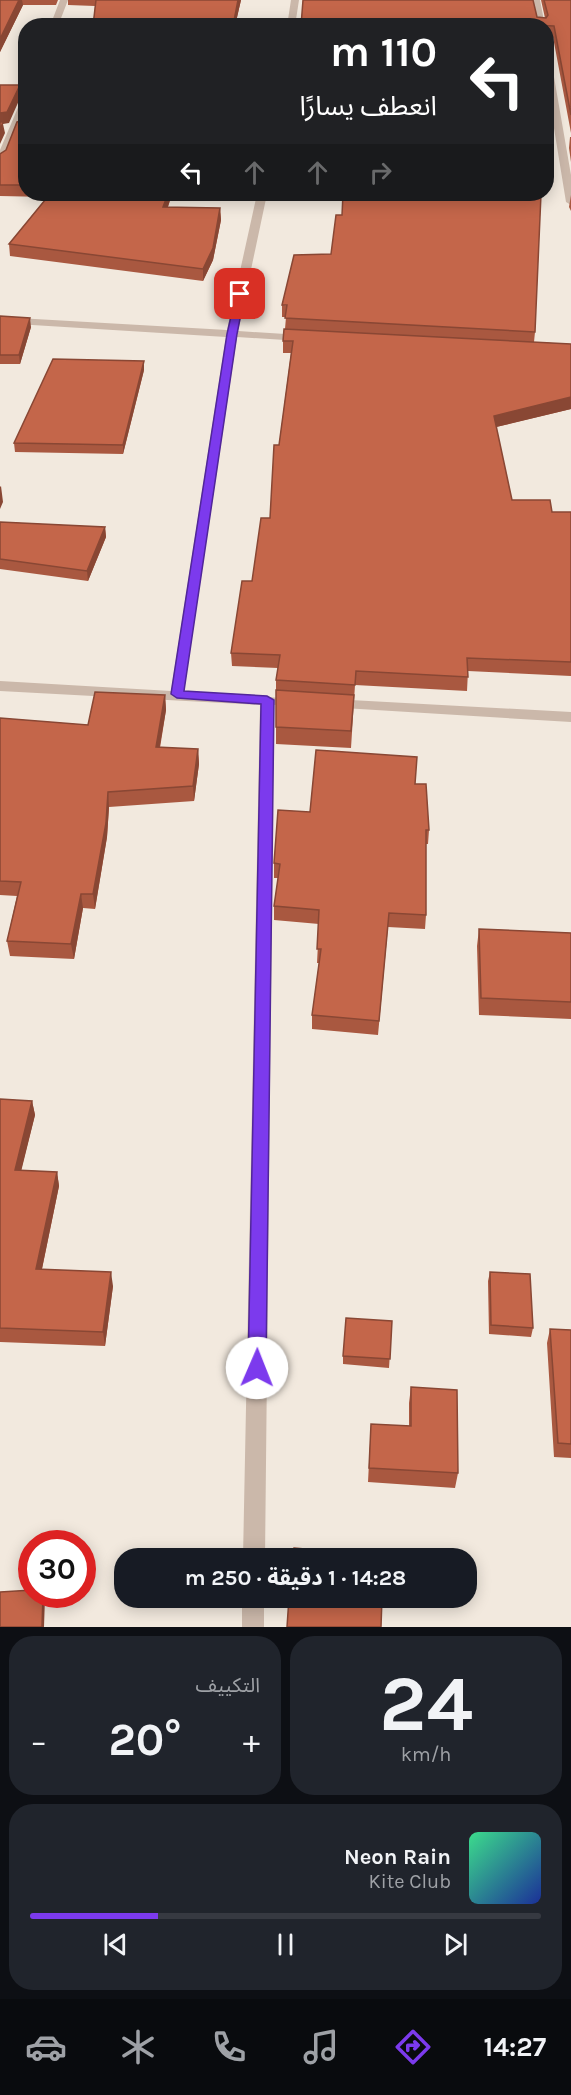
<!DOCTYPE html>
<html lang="ar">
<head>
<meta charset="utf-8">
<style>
	:root { --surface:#171b24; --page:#20242c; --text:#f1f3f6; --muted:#9ea1a6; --line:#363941; --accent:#7c3aed }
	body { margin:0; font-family:Karla,"Noto Sans Arabic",sans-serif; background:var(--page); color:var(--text); direction:rtl; height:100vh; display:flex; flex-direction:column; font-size:22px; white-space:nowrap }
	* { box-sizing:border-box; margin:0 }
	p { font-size:20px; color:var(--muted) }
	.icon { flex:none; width:33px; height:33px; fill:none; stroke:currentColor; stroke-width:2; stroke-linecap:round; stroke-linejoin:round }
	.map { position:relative; height:1627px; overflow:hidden; direction:ltr }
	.details { display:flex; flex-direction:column; gap:9px; padding:9px; background:#0d0f14; flex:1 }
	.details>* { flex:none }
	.guide { position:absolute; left:18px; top:18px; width:536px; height:183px; border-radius:24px; box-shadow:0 3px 15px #0003; direction:rtl; background:#202124; color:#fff; overflow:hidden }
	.speed { position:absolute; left:18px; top:1530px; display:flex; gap:12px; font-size:30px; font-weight:700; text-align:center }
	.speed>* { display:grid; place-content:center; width:78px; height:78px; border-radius:50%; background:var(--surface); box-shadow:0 3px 15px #0003; line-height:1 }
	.speed .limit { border:9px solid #d22; background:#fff; color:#111 }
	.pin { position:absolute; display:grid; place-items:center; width:51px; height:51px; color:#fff; margin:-26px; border-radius:12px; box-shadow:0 3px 9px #0006 }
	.me { position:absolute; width:66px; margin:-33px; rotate:1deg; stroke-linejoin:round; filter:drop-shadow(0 0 4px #0008) }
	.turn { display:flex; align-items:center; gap:21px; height:126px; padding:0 18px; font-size:27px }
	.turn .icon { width:78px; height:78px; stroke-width:2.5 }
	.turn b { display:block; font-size:42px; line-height:51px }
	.lanes { display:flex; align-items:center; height:57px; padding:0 18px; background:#0003; justify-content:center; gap:30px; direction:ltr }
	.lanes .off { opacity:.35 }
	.big { font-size:45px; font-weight:700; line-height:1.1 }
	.details .card { flex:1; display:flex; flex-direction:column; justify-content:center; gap:9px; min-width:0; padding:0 21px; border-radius:24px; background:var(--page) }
	.details .dial { align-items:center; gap:0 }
	.dial b { font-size:78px; line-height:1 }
	.song { display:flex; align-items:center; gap:18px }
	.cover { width:72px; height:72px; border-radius:9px; background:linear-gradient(135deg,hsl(150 70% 55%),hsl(230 70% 35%)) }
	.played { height:6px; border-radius:3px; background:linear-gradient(90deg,var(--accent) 25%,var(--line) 25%) }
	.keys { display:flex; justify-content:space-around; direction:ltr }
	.heat { display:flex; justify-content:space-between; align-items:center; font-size:33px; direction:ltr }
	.details .tiles { flex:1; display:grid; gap:9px; grid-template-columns:1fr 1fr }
	.card:last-child { grid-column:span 2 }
	.trip { position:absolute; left:114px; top:1548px; width:363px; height:60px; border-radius:24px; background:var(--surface); box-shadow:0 3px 15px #0003; font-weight:700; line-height:60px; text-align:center; direction:rtl }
	.tab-bar { display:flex; height:96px; justify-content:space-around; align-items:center; background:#090b0e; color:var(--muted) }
	.tab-bar .icon { width:42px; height:42px }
	.tab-bar .on { color:var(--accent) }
	.tab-bar b { font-size:27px; color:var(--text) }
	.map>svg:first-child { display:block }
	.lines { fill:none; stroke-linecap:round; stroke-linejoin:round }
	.minor { fill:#cbb8aa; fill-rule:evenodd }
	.wall { fill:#a95840 }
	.shaded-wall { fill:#894734 }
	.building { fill:#c4664a; stroke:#894734; stroke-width:1.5 }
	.route { fill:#7c3aed; stroke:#51269a; stroke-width:1.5 }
</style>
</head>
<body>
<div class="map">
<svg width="571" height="1627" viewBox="0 0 571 1627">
	<rect width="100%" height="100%" fill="#f2e9de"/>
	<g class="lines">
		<path class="minor" d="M60 0H68L58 26H50Z
			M291 0H299L295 26H287Z
			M532 0H540L545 26H537Z
			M546 52 550 54 571 175V205L566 202 546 79Z
			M26 96V110L5 161 0 164V150L22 98Z
			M257 194H267L238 331 301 335 306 338 301 341 237 337 184 691 281 698 283 701 281 704 274 705 265 1558H243L260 705 0 691V681L171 691 226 337 0 323V317L227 330Z
			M332 699 571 712V722L327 707 325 704 327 701Z
			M242 1598H264V1627H242Z"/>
	</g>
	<path class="wall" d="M0 0H58L56 5H23L0 52Z
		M68 0H241L235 26H93L95 6 68 5Z
		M541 0H571V133L553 37 546 36V26H301L545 18Z
		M26 102V194H172L168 207 220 208 221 220 213 260 203 281 10 256 9 244 47 197 0 196V154L6 150 22 121 21 112Z
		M570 137H571V162L569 148Z
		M571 195V211L569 207Z
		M282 305 535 332 534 342 571 344V409L496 427 512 500 552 512H571V676L468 671 467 691 355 685 351 748 276 744V680L278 668 232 666 231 653 270 518 279 445 291 353H283V341L285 329 286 317H282Z
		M0 316 31 327 20 364H0Z
		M144 370 123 454 15 452 14 443Z
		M0 522 105 527 106 537 88 581 0 569Z
		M165 695 166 710 160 748 198 749 199 764 194 801 109 807 107 837 95 909 83 908 74 959 10 956 7 941 17 896 0 895V718L88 725Z
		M415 784 429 830 428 844H426V915L425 929 388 927 378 1035 312 1029V1015L319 963H317L319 924 274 920V906L278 878H274V863L310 812Z
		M479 929 571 933V1019L479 1015 477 946Z
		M0 1099 32 1101 35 1115 21 1170 57 1172 59 1186 42 1269 113 1286 105 1346 0 1342Z
		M490 1272 533 1328 531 1337 489 1334 488 1281Z
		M392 1321 389 1368 343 1364V1356Z
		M550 1329 571 1330V1458L554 1457 547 1343Z
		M411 1387 458 1473 455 1488 368 1482 371 1424 409 1426V1403Z"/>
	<path class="shaded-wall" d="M19 0H22L23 5 0 52V39Z
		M238 0H241L235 26H233Z
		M20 85 21 96 9 123 3 124 5 133 0 144V113Z
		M168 194H172L164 218 163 207Z
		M220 208 221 220 213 260 203 281V269Z
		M30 318 31 327 20 364 19 355Z
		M144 361V370L123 454V445Z
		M571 397V409L492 428 494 416Z
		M1 486 3 502 0 509V487Z
		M105 527 106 537 88 581 87 571Z
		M165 695 166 710 157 762 156 747Z
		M198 749 199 764 194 801 193 786Z
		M108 792 109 807 107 837 95 909 93 894Z
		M81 894 83 908 74 959 71 944Z
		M32 1101 35 1115 18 1184 15 1170Z
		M57 1172 59 1186 39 1283 36 1269Z
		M111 1272 113 1286 105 1346 103 1332Z
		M43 1594H45V1597L44 1627H42Z"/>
	<path class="building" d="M0 0H19L0 39Z
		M96 0H238L233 26H93Z
		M303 0H533L537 17 546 18 548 15 544 0H571V115L554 26 461 22 460 26H301Z
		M0 85H20L7 112 0 113Z
		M26 102V112H21Z
		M26 120V185H0V154L6 150 17 122Z
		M0 122H3L0 130Z
		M50 194H168L163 207 220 208 213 248 203 269 9 244Z
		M343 194H541L535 332 285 318 287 305H282L294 255 331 254 336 215H342Z
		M0 316 30 318 19 355H0Z
		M284 329 571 344V397L494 416 512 500H550L552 512H571V662L467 658 468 677 356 671 355 685 276 680 280 655 231 653 242 581H252L261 518H270L274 445H279L293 341H283Z
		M53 359 144 361 123 445 14 443Z
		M0 522 105 527 87 571 0 559Z
		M276 690 354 695 351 731 276 727Z
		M95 692 165 695 156 747 198 749 193 786 108 792 106 823 93 894H81L71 944 7 941 21 882 0 881V718L88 725Z
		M316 750 417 757 415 784H426L429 830H426V915L389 913 379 1021 312 1015 321 949H317L319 910 274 906 280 864 274 863 278 810 310 812Z
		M479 929 571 933V1002L481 998Z
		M0 1099 32 1101 15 1170 57 1172 36 1269 111 1272 103 1332 0 1328Z
		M490 1272 530 1274 533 1328 491 1325Z
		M346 1318 392 1321 390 1359 343 1356Z
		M550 1329 571 1330V1444L558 1443Z
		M411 1387 457 1390 458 1473 369 1468 371 1424 411 1426Z
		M294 1548 383 1556V1558H293Z
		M32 1590V1594H43L42 1627H0V1592Z
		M289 1598H382L381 1627H287Z"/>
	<path class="route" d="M240 291 245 294 237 334 184 691 267 696 274 700 266 1368 263 1374 257 1376 250 1374 248 1368 261 704 177 698 171 694 227 334 236 294Z"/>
</svg>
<div class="speed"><div class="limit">30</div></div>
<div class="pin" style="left:240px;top:294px;background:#d93025"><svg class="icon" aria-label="arrive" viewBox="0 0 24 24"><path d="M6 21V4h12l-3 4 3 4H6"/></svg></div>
<svg class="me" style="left:257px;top:1368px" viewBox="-20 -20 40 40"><circle r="19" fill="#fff"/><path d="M0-13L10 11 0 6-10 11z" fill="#7c3aed"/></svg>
<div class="trip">14:28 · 1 دقيقة · 250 m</div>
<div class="guide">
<div class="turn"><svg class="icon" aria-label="left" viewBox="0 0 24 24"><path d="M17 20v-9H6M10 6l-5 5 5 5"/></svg><div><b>110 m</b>انعطف يسارًا</div></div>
<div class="lanes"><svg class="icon" aria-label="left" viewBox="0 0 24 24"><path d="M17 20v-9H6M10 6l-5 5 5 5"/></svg><svg class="icon off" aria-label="ahead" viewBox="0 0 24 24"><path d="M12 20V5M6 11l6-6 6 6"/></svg><svg class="icon off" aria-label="ahead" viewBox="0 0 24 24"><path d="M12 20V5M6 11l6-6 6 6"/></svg><svg class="icon off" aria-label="right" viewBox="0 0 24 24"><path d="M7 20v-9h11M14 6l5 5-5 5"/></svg></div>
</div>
</div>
<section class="details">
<div class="tiles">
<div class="card dial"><b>24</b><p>km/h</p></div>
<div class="card"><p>التكييف</p>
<div class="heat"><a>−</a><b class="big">20°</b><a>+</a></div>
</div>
<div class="card">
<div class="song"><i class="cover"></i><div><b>Neon Rain</b><p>Kite Club</p></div></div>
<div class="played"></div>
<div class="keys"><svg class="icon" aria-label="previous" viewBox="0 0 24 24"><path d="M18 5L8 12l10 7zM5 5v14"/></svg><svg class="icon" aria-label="pause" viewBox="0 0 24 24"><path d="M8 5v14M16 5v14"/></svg><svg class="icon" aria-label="next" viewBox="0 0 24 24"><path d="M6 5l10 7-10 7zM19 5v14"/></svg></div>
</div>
</div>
</section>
<nav class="tab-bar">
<b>14:27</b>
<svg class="icon on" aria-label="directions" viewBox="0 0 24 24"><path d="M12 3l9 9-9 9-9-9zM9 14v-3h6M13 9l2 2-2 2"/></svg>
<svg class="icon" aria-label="music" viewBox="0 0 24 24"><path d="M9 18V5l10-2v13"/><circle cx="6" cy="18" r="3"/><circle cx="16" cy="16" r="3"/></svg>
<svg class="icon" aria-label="phone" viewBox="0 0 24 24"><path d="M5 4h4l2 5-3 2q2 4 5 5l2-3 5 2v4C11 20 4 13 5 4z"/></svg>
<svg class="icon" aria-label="climate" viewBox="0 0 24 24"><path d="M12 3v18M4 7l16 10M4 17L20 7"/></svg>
<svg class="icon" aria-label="car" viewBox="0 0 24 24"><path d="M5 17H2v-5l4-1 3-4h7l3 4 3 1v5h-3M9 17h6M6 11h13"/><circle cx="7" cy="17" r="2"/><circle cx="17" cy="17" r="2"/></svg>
</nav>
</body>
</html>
